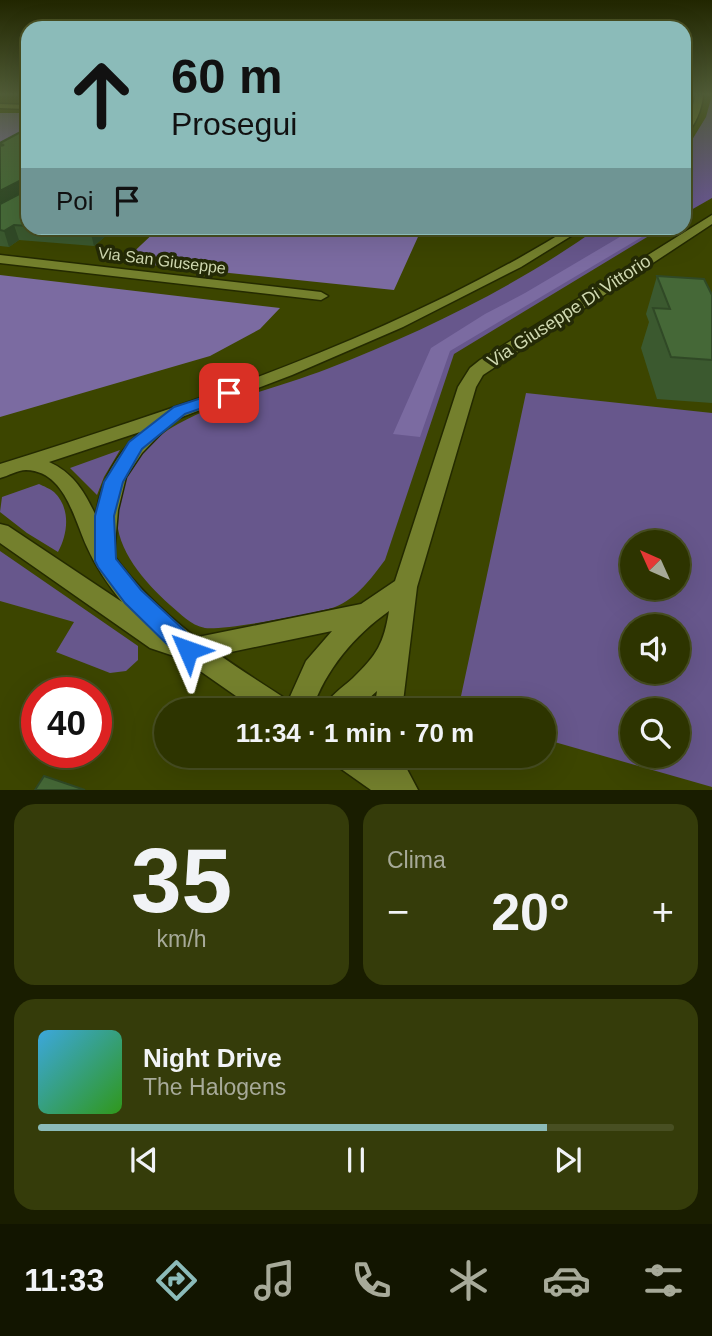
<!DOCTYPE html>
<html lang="it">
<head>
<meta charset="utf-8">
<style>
	:root { --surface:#2d3400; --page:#353c0a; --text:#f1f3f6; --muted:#a7aa99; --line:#484f22; --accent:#8bbbb9 }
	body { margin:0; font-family:Helvetica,sans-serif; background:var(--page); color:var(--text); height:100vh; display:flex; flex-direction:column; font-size:26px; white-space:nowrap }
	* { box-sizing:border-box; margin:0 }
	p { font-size:23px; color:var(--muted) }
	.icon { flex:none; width:38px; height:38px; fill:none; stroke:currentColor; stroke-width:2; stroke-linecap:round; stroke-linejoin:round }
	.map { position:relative; height:790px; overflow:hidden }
	.panel { display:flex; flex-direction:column; gap:14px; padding:14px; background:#191d00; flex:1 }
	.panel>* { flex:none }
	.guide { position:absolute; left:21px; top:21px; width:670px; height:214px; border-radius:21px; box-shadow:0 7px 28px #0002,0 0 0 2px var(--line); background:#8bbbb9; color:#111; overflow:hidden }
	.needle { width:46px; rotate:315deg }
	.controls { position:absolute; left:620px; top:530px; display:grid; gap:14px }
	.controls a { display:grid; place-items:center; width:70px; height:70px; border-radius:50%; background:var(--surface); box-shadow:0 7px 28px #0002,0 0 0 2px var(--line); font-size:35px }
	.speed { position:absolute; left:21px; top:677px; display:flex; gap:14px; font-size:35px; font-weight:700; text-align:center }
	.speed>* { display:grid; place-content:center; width:91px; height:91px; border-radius:50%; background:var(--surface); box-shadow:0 7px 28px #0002,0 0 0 2px var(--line); line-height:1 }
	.speed .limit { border:10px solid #d22; background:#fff; color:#111 }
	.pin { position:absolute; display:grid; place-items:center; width:60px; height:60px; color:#fff; margin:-30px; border-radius:14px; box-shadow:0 4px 10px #0006 }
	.me { position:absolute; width:77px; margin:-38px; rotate:313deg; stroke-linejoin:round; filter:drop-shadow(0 0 5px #0008) }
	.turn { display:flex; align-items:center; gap:24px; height:147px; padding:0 35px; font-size:32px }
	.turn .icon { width:91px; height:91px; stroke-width:2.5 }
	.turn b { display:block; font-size:49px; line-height:60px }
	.then { display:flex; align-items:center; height:66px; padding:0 35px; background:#0003; gap:14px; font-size:26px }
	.big { font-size:52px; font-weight:700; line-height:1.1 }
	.panel .card { flex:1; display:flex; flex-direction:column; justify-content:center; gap:10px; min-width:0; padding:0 24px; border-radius:21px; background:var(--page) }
	.panel .dial { align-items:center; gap:0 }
	.dial b { font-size:91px; line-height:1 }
	.song { display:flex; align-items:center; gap:21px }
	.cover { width:84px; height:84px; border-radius:10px; background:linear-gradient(135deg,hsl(200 70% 55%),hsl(110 70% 35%)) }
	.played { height:7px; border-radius:4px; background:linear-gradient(90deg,var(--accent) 80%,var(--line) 80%) }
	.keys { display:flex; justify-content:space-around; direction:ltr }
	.heat { display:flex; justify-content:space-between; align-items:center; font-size:38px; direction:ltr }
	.panel .tiles { flex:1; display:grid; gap:14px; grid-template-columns:1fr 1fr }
	.card:last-child { grid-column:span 2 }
	.trip { position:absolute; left:154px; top:698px; width:402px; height:70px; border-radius:35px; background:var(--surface); box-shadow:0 7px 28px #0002,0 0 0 2px var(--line); font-weight:700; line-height:70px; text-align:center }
	.tabs { display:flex; height:112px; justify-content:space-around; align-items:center; background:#121500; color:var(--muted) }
	.tabs .icon { width:49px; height:49px }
	.tabs .current { color:var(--accent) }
	.tabs b { font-size:32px; color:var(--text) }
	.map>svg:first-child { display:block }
	.green { fill:#67578c; fill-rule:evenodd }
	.forest { fill:#7b6ba1 }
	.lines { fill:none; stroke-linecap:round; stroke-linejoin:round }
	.street-casing { stroke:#242a00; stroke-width:3 }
	.secondary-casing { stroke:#242a00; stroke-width:3 }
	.street { fill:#74802d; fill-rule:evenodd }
	.secondary { fill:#74802d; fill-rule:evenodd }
	.wall { fill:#3b592f }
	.shaded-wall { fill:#304926 }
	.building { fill:#456837; stroke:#304926; stroke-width:2 }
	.route { fill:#1a73e8; stroke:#114b97; stroke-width:2 }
	.labels { text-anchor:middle; stroke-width:7; stroke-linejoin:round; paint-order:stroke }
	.far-street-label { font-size:16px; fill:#d0d9b1; stroke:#242a06 }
	.street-label { font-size:18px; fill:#d0d9b1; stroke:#242a06 }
</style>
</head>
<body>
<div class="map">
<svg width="712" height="790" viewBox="0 0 712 790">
	<rect width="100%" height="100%" fill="#3c4500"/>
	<path class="green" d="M712 95V198L684 214V153L706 117Z
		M598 228H662L454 354 385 560C371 579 357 598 335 607 318 613 221 631 205 628 190 625 181 614 170 605 137 575 102 534 123 486 135 460 152 438 178 424 220 401 280 387 327 369 422 332 515 287 598 228Z
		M526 393 712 413V787L544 739V710H458ZM677 542V588H632V542ZM677 626V672H632V626ZM677 710V756H632V710Z
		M120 450 104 477 97 495 70 468Z
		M39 484C43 486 51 489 54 492 71 508 68 534 58 552L27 533 0 512 2 497Z
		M0 551 138 646V660L126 671 110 673 56 652 74 622 0 601Z"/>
	<path class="forest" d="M0 113H28V139L0 154Z
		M159 228H422L394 290 123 262Z
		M635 228H657L450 351 420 437 393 434 431 348 485 314 525 293Z
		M0 275 280 308 260 329 210 356 0 417Z"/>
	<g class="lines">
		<g class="street-casing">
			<path id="street" d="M0 104 28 105V109L0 108Z
				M712 215V224L483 375 476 387 417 587 402 710H374L377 691 356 710H323C329 696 342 688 353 678 377 655 384 643 389 611 355 635 325 670 312 710H284L306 661 332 631 188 661 179 658 175 650 179 642 188 639 361 604 395 581 458 387 470 368 480 360Z
				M0 255 321 292 328 296 321 300 0 263Z
				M370 756H400L418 790H385L376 776Z"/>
		</g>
		<g class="secondary-casing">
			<path id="secondary" d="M695 95H703C702 109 695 127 684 136 684 120 694 110 695 95Z
				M570 228H584L521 267 403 327 292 375 174 420 142 453 126 477 118 510 114 556C160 619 224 659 289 701L293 710H256L183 659 150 648 0 543V524L8 526 122 602C108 585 96 567 87 547 74 519 65 471 26 470 18 470 8 476 0 478V464C195 403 396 336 570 228ZM140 432C116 455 100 482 96 516 85 493 74 473 49 462Z
				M332 756H373L409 779 413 790H371L337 766Z"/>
		</g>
		<use href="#street" class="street"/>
		<use href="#secondary" class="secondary"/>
	</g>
	<path class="wall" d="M28 128V228H115L94 246 19 240 9 247 0 246V143Z
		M657 276 712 295V403L657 399 641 348 649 322 646 314Z"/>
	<path class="shaded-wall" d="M23 179 27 194 0 208V191Z
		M14 225 19 240 9 247 4 231Z
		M94 228H115L94 246 90 230Z"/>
	<path class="building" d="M28 128V226L14 225 4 231 0 230V204L25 191 26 180 23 179 0 191V146L4 145 0 144V143Z
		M53 228H94L90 230Z
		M657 276 704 279 712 295V360L671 357 653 308 670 309Z
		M44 776 85 790H35Z"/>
	<linearGradient id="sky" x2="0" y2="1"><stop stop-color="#212600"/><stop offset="0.46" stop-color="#505c37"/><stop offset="1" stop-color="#505c37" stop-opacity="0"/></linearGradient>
	<rect width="712" height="205" fill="url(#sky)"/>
	<path class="route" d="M229 389 234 390 237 393 234 397 185 414 142 449 123 482 114 516 116 559 141 590 197 642 200 650 197 657 188 660 180 657 125 603 98 567 95 561V516L104 482 129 442 174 407Z"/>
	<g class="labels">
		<g class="far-street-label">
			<text transform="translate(162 260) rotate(7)" y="6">Via San Giuseppe</text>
		</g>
		<g class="street-label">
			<text transform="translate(569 311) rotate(-33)" y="6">Via Giuseppe Di Vittorio</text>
		</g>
	</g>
</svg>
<div class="controls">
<a><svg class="needle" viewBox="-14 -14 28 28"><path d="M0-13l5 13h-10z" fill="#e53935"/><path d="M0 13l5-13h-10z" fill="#a7aa99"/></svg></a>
<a><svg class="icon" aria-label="sound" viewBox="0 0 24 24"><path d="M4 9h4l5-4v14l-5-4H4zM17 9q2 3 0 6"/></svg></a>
<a><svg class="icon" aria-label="search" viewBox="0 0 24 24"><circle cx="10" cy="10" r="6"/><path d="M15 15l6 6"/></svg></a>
</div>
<div class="speed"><div class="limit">40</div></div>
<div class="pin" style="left:229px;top:393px;background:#d93025"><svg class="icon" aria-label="arrive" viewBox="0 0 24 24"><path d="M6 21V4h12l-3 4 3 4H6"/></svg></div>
<svg class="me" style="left:188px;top:650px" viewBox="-20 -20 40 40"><path d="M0-17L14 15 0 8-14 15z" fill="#1a73e8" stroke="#fff" stroke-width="4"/></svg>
<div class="trip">11:34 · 1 min · 70 m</div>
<div class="guide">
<div class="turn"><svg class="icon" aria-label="ahead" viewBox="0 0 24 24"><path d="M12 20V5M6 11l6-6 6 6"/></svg><div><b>60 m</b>Prosegui</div></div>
<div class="then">Poi<svg class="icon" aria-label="arrive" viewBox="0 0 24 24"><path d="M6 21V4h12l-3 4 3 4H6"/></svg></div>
</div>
</div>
<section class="panel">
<div class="tiles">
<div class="card dial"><b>35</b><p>km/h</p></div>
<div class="card"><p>Clima</p>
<div class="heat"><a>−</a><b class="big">20°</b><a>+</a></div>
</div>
<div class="card">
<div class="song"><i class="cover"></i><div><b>Night Drive</b><p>The Halogens</p></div></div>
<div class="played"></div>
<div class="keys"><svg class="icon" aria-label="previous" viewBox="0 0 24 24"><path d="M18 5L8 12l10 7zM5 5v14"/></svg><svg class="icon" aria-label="pause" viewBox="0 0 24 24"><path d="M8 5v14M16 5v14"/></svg><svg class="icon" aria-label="next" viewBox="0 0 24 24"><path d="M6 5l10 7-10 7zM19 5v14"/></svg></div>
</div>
</div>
</section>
<nav class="tabs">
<b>11:33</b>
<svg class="icon current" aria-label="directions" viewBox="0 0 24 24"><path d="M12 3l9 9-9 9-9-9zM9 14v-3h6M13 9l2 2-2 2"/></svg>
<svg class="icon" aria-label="music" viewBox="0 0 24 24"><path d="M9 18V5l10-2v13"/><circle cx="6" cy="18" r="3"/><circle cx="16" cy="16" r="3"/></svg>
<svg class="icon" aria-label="phone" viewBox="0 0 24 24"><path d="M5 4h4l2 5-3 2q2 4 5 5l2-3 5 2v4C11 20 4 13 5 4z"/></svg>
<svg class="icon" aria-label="climate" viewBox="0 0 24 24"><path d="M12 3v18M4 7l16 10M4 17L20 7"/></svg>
<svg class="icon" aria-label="car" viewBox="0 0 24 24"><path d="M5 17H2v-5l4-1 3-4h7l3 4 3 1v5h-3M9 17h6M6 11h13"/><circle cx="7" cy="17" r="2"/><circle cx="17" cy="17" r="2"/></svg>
<svg class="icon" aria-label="filters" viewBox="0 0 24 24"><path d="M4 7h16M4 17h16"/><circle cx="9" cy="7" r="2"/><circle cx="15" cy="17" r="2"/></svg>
</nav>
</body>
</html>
